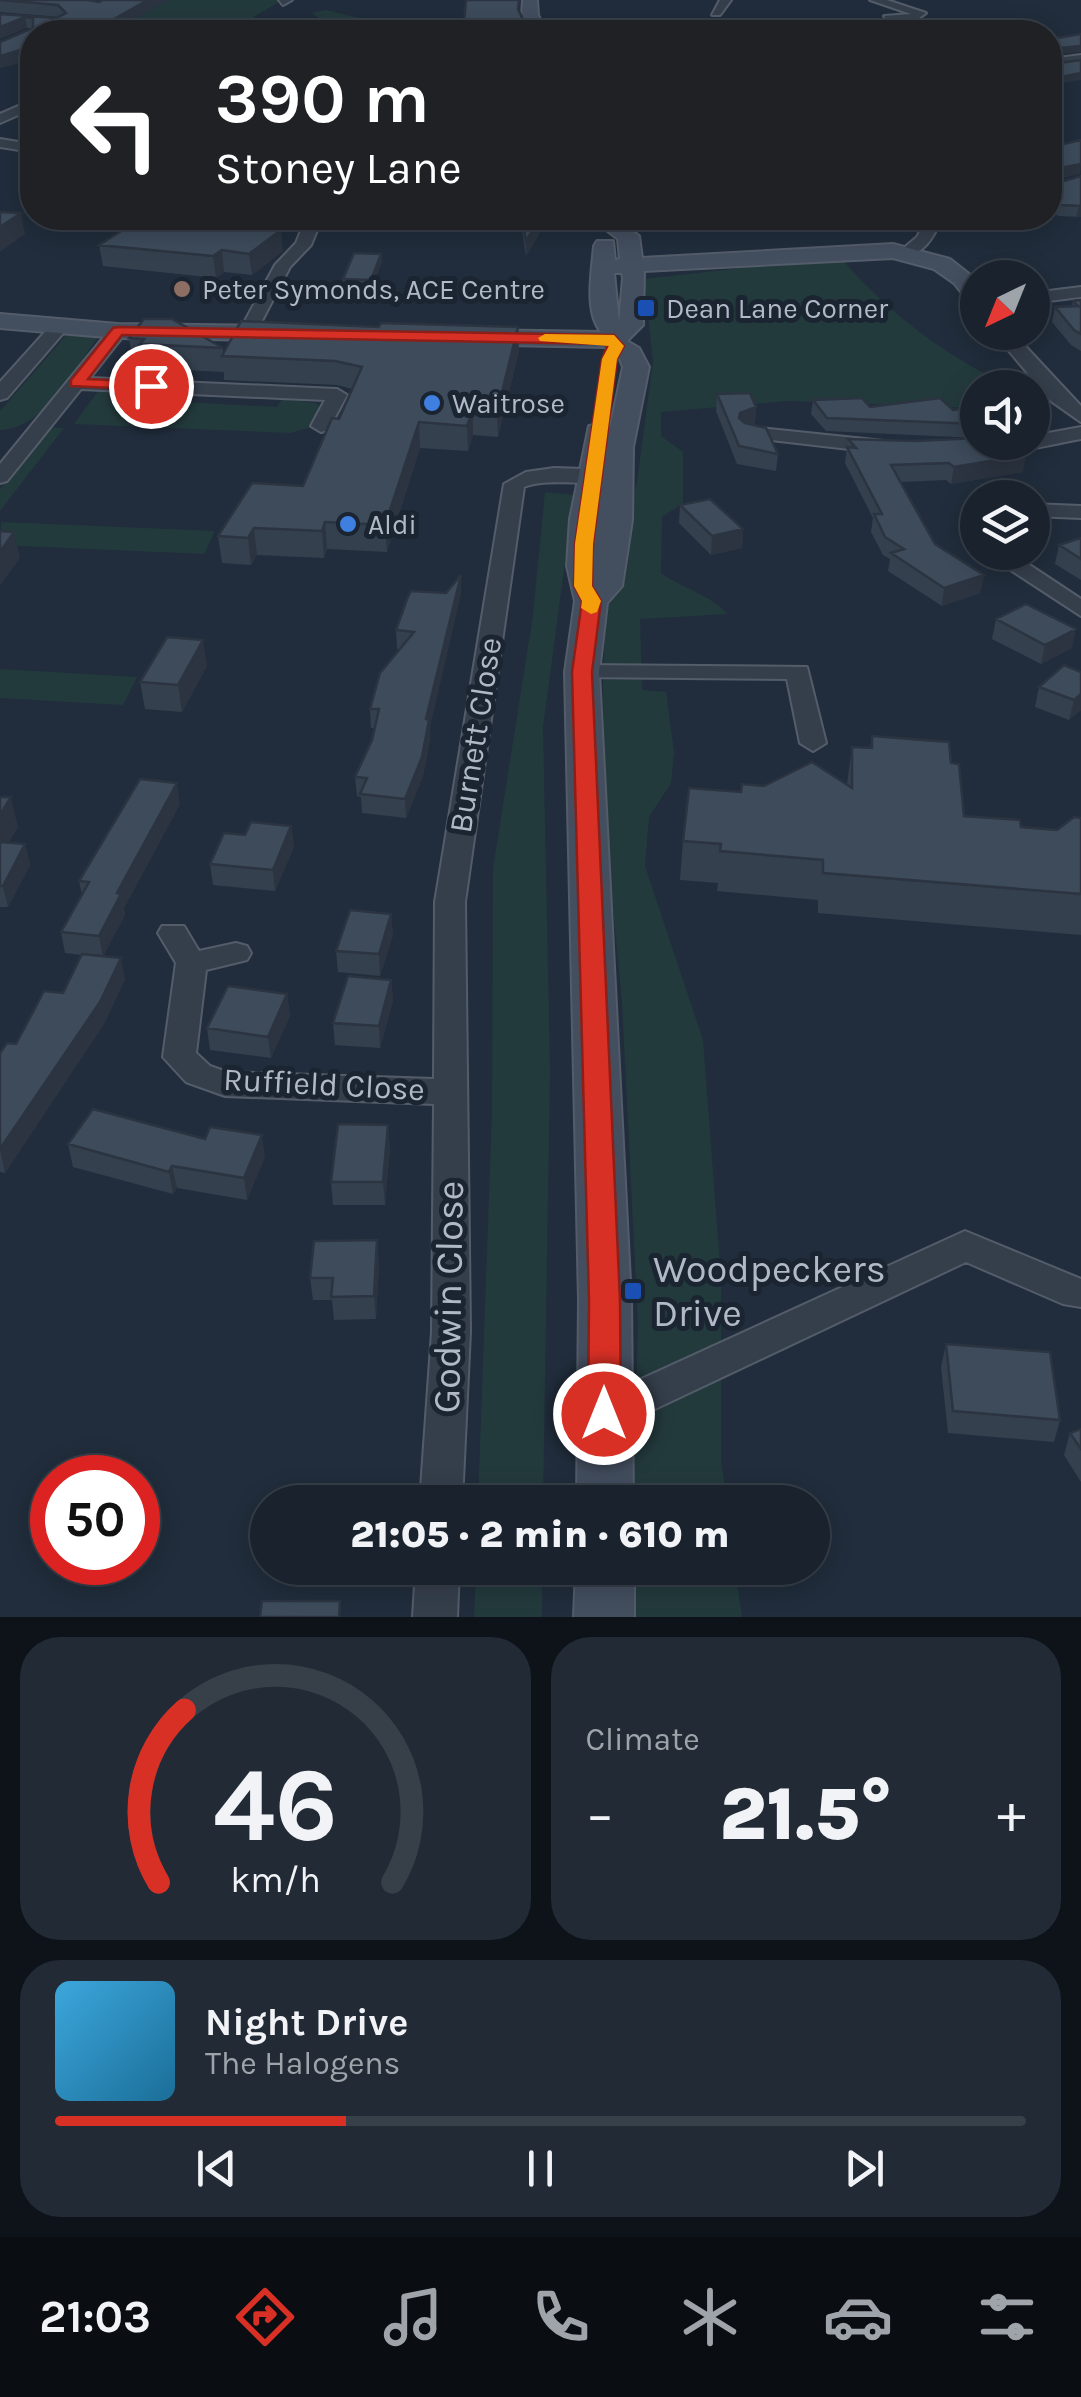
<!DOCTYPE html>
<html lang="en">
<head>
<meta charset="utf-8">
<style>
	:root { --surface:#19222d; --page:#222a35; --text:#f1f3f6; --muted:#9fa4aa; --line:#373f49; --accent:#d93025 }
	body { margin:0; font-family:Karla,sans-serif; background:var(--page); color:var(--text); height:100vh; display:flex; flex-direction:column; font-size:38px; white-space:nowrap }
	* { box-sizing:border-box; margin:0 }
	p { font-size:32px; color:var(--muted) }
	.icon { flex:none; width:55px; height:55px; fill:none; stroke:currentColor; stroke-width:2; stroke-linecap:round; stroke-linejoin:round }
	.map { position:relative; height:1617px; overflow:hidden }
	.sheet { display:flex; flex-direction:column; gap:20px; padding:20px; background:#0e1319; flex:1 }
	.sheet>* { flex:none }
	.hud { position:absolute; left:20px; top:20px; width:1042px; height:210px; border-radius:40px; box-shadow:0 5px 25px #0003,0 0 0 2px var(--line); background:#202124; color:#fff; overflow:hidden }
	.needle { width:65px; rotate:223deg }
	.controls { position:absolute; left:960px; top:260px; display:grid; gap:20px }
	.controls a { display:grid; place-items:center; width:90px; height:90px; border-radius:50%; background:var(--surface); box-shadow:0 5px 25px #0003,0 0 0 2px var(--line); font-size:50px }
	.speed { position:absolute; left:30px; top:1455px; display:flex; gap:20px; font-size:50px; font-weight:700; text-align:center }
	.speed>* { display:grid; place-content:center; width:130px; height:130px; border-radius:50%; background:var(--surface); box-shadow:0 5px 25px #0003,0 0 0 2px var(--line); line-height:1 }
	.speed .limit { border:15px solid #d22; background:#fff; color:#111 }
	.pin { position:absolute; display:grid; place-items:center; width:85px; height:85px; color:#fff; margin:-42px; border:5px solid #fff; border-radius:50%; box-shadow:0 2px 10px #0007 }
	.me { position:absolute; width:110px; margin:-55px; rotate:0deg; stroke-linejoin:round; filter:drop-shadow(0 0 8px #0008) }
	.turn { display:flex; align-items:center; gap:35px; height:210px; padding:0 30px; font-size:45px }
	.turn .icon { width:130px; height:130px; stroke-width:2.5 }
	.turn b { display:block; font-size:70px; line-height:85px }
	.big { font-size:75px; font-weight:800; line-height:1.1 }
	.sheet .card { flex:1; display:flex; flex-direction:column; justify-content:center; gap:15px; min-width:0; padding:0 35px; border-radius:40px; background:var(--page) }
	.sheet .dial { align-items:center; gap:0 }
	.dial svg { height:260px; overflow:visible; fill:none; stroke:var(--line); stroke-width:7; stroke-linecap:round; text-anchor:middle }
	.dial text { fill:var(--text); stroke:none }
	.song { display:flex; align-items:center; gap:30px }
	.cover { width:120px; height:120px; border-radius:15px; background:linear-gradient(135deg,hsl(200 70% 55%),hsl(200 70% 35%)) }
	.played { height:10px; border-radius:5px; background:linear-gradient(90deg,var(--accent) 30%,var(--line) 30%) }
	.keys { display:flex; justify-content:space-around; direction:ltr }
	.heat { display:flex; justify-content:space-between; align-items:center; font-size:55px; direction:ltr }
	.sheet .tiles { flex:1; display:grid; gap:20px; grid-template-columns:1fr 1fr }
	.card:last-child { grid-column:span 2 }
	.trip { position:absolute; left:250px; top:1485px; width:580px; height:100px; border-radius:50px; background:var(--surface); box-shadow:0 5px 25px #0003,0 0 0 2px var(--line); font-weight:800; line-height:100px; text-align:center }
	.tab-bar { display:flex; height:160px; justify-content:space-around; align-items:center; background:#0a0e12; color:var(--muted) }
	.tab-bar .icon { width:70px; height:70px }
	.tab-bar .on { color:var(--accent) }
	.tab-bar b { font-size:45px; color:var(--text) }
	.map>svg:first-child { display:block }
	.green { fill:#233a3d }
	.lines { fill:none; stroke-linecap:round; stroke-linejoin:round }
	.street-casing { stroke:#545c6a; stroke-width:4 }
	.secondary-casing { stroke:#545c6a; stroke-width:4 }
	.street { fill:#353f4c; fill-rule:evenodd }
	.secondary { fill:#434e5f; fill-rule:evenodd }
	.wall { fill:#34404e }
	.shaded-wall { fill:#2b3440 }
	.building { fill:#3d4b5b; stroke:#2b3440; stroke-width:2.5 }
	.route { fill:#d93025; stroke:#8d1f18; stroke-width:2.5 }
	.slow { fill:#f59e0b }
	.education-dot { fill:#8d6e63; stroke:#1b2431; stroke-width:4 }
	.transit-dot { fill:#1a4fb4; stroke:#1b2431; stroke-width:4 }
	.shop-dot { fill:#3f7fe0; stroke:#1b2431; stroke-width:4 }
	.labels { text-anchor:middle; stroke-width:10; stroke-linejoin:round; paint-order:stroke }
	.far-poi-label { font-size:28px; fill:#b1b9c8; stroke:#1b2431; text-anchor:start }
	.street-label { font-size:32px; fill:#b1b9c8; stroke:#1b2431 }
	.near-poi-label { font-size:38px; fill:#b1b9c8; stroke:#1b2431; text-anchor:start }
	.near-street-label { font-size:38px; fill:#b1b9c8; stroke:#1b2431 }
</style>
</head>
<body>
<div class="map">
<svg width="1081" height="1617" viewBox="0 0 1081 1617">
	<rect width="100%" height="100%" fill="#212d3c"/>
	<path class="green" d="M107 0H283L253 17 269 21 255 30 260 32H205L209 31 204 27 88 17Z
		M326 10 371 21 421 26 417 32H370L366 27 320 19 312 13Z
		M840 257C887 312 946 357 1012 387L978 388 977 408 788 401 661 412V436L683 452V503L662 517 661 573C683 589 709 594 728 614L640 619 642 690 666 692 674 752 671 783 649 817 645 866 703 1040 721 1278V1460L727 1502H633L638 1323 622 1002 604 813 603 688 606 600 637 482 653 361 644 279Z
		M69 332 100 334C75 368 46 428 0 430V411Z
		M99 390 130 391 125 399 277 407 282 399 316 403 322 409 312 427 290 433 74 424Z
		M49 427 64 428 0 511V489Z
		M545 492 574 495 543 727 550 1071 543 1502H478L492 1114 493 869 533 615Z
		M1 522 215 531 204 554 0 545Z
		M0 669 137 677 123 705 0 698Z
		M476 1568H542V1617H474Z
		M633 1568H735L742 1617H634Z"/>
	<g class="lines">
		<g class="street-casing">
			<path id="street" d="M279 0H292L283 5Z
				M720 0H731L720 15H712Z
				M870 0H887L926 13 916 20 888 21 884 16 911 14Z
				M1081 55V63L1050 67V59Z
				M32 100V109L0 123V114Z
				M0 139 31 144 32 148 26 151 0 147Z
				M306 218H322L311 245 290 267 254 336H242L239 332 275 265 296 243Z
				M387 218H615L623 223 615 228 393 225 388 223Z
				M702 218H845L837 223 697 226V220Z
				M927 218H942C934 236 924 257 901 255L899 252 917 237Z
				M1081 287V297L1032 303V293Z
				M59 322 68 327 65 331 7 398 0 400V382L53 323Z
				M118 326 127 331 90 378 337 389 347 395 328 430 321 432 311 426 325 400 81 389 7 481 0 483V464L112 327Z
				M993 332H1012L1081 406V422L1051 401Z
				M751 427 884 441 894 447 884 453 744 437 741 433Z
				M1081 427V439C1057 443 984 462 967 448L978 442H1032V436Z
				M554 468 616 470 626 476C609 491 552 475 524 487L465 902 470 1332 462 1502H420L432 1332 434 1104 225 1096 186 1082 163 1057 176 963 158 933 162 926H184L199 951 236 943 247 946 251 953 247 960 206 970 196 1053 210 1066 227 1072 434 1079 435 902 504 484 526 472Z
				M1032 504 1081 506V518L1032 516Z
				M978 512V545L961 534 970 513Z
				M983 552H1010L1081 599V616Z
				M582 665 807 667 826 743 813 751 800 743 787 679 573 677 570 672 573 667Z
				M965 1231 1081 1279V1307L1063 1304 966 1262 619 1426 605 1431 591 1426 585 1414 591 1402Z
				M416 1568H459L457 1617H413Z"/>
		</g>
		<g class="secondary-casing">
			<path id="secondary" d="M523 0H537L538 15 546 32H530L522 15Z
				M603 218H624L626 226 639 236 642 258 893 244 950 259 978 281V305L970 303 954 283 934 269 893 258 644 271 643 325 627 341 639 348 649 367 633 447 632 520 622 586 607 603 599 672 631 1301 633 1502H577L579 1301 565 672 575 601 567 566 570 519 589 426 599 424 610 428 623 367 619 357 605 347 467 344 455 337 467 330 601 332C584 312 592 271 594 246L597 241H613L615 260 620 259 618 239 605 229ZM614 273H622L623 278 619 323Z
				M0 314 118 324 287 326 299 333 287 340 118 338 0 328Z
				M576 1568H634V1617H574Z"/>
		</g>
		<use href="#street" class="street"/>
		<use href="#secondary" class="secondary"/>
	</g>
	<path class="wall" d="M0 0H97L32 32V63L22 62 0 68V42L32 29 27 28 0 14 56 18 59 17 0 12Z
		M519 10 527 28V32H480L464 28V23Z
		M1081 176V217L1059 216 1050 213V182L1053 184Z
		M522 218 541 231 526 256 522 230Z
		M99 245 283 251 252 275 224 272 216 278 103 266Z
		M381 254 382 262 371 288 344 287 343 279Z
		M1081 300V351L1071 345 1052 322 1055 307 1072 306 1073 301Z
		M129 338 223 348V354L519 351 498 437 473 435 468 451 420 448 387 552 327 549 324 558 257 555 251 565 222 563 218 536 303 486 339 419 352 389 337 385 224 380V372L144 368 143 363 133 362Z
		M717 394 756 407 755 424 752 425 778 454 776 471 737 464 716 411Z
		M813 400 870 407 953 410 978 414V438L826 431 811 414Z
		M848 439 915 441 1023 472 951 484 946 480 900 482 935 544 984 575 980 593 942 606 888 571 890 559 883 555 871 532 873 518 845 463Z
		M680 505 743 529 742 548 711 555 679 523Z
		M1081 538V580L1055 564 1059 545Z
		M461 575V593L430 726V739L423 776 406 818 362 813 361 797 357 796 355 777 372 740 374 728H371L370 709 400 649H397L396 630 446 593Z
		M996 619 1072 648 1041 664 992 639Z
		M207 666 182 712 145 709 140 682Z
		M1081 672V710L1069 720 1035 707 1039 687Z
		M872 736 951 763 964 816 1021 827 1057 830 1081 818V935L818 913V900L717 891 718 883 680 880 683 841 741 792 764 786 847 784 852 747 870 748Z
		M0 797 18 827 8 843 25 844 30 865 8 907H0Z
		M180 804 124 908 125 915 103 956 125 979 104 1024 5 1173 0 1172V1053L16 1044 63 993 82 955 65 953 61 932 82 895 79 881Z
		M291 826 294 847 275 891 213 885 210 864 245 835Z
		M391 914 393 935 380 976 338 972 336 951Z
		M391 980 393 1001 380 1048 335 1045 333 1023Z
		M287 994 290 1016 271 1058 210 1050 207 1028Z
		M68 1144 265 1157 247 1200 177 1188 173 1194 73 1167Z
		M390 1147 385 1205H333L331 1182Z
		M379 1262 376 1319 334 1320 332 1300H313L310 1278Z
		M946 1344 1060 1420 1054 1442 948 1433 941 1367Z
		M1081 1429V1482L1064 1455 1070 1433Z"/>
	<path class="shaded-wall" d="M148 0H169L112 32H91Z
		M25 17 27 28 0 39V27Z
		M527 28V32H501Z
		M1081 46V52L1050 55 1051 49Z
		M20 50 22 62 0 68V56Z
		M1081 73V80L1050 85V79Z
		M1081 164 1080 174 1050 181V170Z
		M1079 206H1081V217L1076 218Z
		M21 213 25 234 0 252V227Z
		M541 218V231L526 256V241Z
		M281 230 283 251 252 275 249 254Z
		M222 250 224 272 216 278 213 256Z
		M381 254 382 262 371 288V280Z
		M518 327 519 351 498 437 497 412Z
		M756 407 755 424 739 430 740 413Z
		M473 410V435L468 451 467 426Z
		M419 422 420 448 387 552 385 525Z
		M1026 455 1023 472 951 484 954 467Z
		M325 522 327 549 324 558 322 531Z
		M254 528 257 555 251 565 248 538Z
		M743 529 742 548 711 555 712 536Z
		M14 532 20 558 0 586V552Z
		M461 575V593L430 726V739L423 776 406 818 405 799Z
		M984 575 980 593 942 606 944 588Z
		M1076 629 1072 648 1041 664 1045 645Z
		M203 640 207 666 182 712 178 685Z
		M1081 694V710L1069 720 1074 700Z
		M177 783 180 804 124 908 125 915 103 957 99 936 117 893Z
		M11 797 18 827 3 851 0 839V815Z
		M291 826 294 847 275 891 273 870Z
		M25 844 30 865 8 907 3 886Z
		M391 914 393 935 380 976 379 954Z
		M121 958 125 979 104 1024 5 1173 0 1149Z
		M391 980 393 1001 380 1048 379 1026Z
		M287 994 290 1016 271 1058 268 1037Z
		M388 1125 390 1147 385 1205 383 1182Z
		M262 1135 265 1157 247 1200 244 1178Z
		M172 1166 177 1188 173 1194 169 1172Z
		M377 1240 379 1262 376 1319 374 1296Z"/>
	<path class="building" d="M0 0H89L99 2 103 0H148L91 32H32V51L20 50 0 56V42L33 28V18L25 17 0 27V14L56 18 66 13 58 5Z
		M466 0H519L518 9 527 28 501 32 464 23Z
		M1081 34V46L1051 49 1050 51V39Z
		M1081 60V73L1050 79V63L1052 64Z
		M1081 140V164L1050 170V147Z
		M1081 176V206L1061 205 1050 201V182L1053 184Z
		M0 212 21 213 0 227Z
		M142 218H193L281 230 249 254 222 250 213 256 99 245Z
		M522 218H540L526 241Z
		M354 253 381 254 371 280 343 279Z
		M1081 300V334L1074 330 1055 307 1078 306 1073 301Z
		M144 319H172L223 348 140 344 144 339 129 338Z
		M241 321 379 327 381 323 518 327 497 412 473 410 467 426 419 422 385 525 325 522 322 531 254 528 248 538 218 536 252 483 303 486 332 418 339 419 362 367 335 361 222 356Z
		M750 393 756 407 740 413 739 418 745 423 766 428 778 454 739 446 717 394Z
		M862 398 870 407 940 398 953 410 970 408 978 414V424L827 418 813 400Z
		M978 438V442H1012L1026 455 954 467 949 463 891 465 935 544 984 575 944 588 891 553 904 549 885 537 874 514H882L847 447 856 448 848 439 915 441Z
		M710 499 743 529 712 536 680 505Z
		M0 531 14 532 0 552Z
		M1081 538V559L1059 545Z
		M461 575 426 719 429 720 422 757 405 799 360 794 367 778 355 777 372 740 379 709H370L380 673 414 632 396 630 407 599 411 591 446 593Z
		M1026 604 1076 629 1045 645 996 619Z
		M167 637 203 640 178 685 140 682Z
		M1064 665 1081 672V694L1074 700 1039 687Z
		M872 736 949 742 951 763 959 764 964 816 1020 820 1021 827 1057 830 1074 817 1081 818V894L823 873V860L720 851 721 844 683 841 689 788 741 792 742 784 764 786 812 762 852 788V747L872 748Z
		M140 779 177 783 117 893 121 894 99 936 61 932 89 882 79 881Z
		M0 797H11L0 815Z
		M251 822 291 826 273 870 210 864 224 833 245 835Z
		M0 842 25 844 3 886H0Z
		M350 910 391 914 379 954 336 951Z
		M82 954 121 958 100 1002 0 1149V1053L7 1043 16 1044 44 991 63 993Z
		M348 976 391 980 379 1026 333 1023Z
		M228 986 287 994 268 1037 207 1028Z
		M93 1109 205 1139 210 1127 262 1135 244 1178 172 1166 169 1172 68 1144Z
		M338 1124 388 1125 383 1182H331Z
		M377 1240 374 1296 331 1297 333 1278H310L314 1241Z
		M946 1344 1050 1352 1060 1420 953 1411Z
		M1081 1429V1449L1070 1433Z
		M262 1601H340L339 1617H260Z"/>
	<path class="route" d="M118 327 614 335 624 346 617 359 593 544 592 586 601 601 592 672 620 1301 621 1414 616 1424 604 1429 593 1424 588 1414 589 1301 572 672 582 601 574 586 575 544 602 359 608 344 122 335 88 379 151 382 156 383V390L71 386V380L113 328Z"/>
	<path class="slow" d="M545 334 614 335 624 346 617 359 593 544 592 586 601 601 597 612 591 614 581 608 582 601 574 586 575 544 602 359 609 346 540 341 538 338Z"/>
	<circle class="education-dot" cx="182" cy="289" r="10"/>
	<g class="transit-dot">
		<rect x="636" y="298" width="20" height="20" rx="5"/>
		<rect x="623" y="1281" width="20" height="20" rx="5"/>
	</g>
	<g class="shop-dot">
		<circle cx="432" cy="403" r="10"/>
		<circle cx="348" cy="524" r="10"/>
	</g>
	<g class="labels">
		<g class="far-poi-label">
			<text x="202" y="299">Peter Symonds, ACE Centre</text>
			<text x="666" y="318">Dean Lane Corner</text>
			<text x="452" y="413">Waitrose</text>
			<text x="368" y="534">Aldi</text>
		</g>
		<g class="street-label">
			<text transform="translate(475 735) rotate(-81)" y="11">Burnett Close</text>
			<text transform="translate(324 1084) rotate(3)" y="11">Ruffield Close</text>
		</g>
		<g class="near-poi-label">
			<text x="653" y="1282">Woodpeckers<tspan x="653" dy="44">Drive</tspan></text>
		</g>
		<g class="near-street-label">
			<text transform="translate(448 1297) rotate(-89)" y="13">Godwin Close</text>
		</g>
	</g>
</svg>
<div class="controls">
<a><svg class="needle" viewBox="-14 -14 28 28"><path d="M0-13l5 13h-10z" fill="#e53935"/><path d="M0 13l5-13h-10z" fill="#9fa4aa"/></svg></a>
<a><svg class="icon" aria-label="sound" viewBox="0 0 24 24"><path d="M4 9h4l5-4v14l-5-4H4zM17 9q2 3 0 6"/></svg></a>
<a><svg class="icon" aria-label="layers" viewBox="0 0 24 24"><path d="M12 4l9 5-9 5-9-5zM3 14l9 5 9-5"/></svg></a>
</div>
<div class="speed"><div class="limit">50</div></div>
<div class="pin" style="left:151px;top:386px;background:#d93025"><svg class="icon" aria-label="arrive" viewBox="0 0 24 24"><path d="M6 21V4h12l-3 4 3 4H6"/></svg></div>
<svg class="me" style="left:604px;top:1414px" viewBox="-20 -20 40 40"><circle r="17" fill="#d93025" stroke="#fff" stroke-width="3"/><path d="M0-11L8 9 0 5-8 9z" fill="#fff"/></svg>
<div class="trip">21:05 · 2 min · 610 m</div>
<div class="hud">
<div class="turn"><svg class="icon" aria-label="left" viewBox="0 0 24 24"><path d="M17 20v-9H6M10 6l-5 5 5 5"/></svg><div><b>390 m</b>Stoney Lane</div></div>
</div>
</div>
<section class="sheet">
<div class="tiles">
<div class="card dial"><svg viewBox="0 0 100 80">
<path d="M14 69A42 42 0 1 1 86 69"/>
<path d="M14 69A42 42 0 0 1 22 16" stroke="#d93025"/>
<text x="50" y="56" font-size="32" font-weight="700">46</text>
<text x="50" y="72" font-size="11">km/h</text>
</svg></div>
<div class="card"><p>Climate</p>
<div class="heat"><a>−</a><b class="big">21.5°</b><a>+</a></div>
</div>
<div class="card">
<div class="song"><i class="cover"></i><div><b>Night Drive</b><p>The Halogens</p></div></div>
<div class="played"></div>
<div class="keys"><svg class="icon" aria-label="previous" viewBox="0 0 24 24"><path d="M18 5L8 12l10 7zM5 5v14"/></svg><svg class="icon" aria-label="pause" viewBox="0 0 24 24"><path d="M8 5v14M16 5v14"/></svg><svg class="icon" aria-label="next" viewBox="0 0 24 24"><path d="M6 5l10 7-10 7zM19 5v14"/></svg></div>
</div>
</div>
</section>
<nav class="tab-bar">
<b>21:03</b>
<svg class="icon on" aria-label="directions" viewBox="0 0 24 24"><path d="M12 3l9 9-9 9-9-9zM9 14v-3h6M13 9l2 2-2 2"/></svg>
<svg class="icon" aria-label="music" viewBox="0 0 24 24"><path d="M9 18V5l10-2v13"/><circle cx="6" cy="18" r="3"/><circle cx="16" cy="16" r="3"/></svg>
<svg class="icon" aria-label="phone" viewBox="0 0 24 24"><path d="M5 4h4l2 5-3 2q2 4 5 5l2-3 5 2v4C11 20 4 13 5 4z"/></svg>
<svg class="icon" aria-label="climate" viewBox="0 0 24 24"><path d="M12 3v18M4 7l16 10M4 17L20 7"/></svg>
<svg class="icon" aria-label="car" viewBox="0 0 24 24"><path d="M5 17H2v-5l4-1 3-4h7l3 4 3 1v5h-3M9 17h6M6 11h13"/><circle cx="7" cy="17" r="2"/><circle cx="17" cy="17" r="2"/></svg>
<svg class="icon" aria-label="filters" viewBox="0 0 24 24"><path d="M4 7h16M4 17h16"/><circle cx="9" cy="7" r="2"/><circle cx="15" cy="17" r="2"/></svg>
</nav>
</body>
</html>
